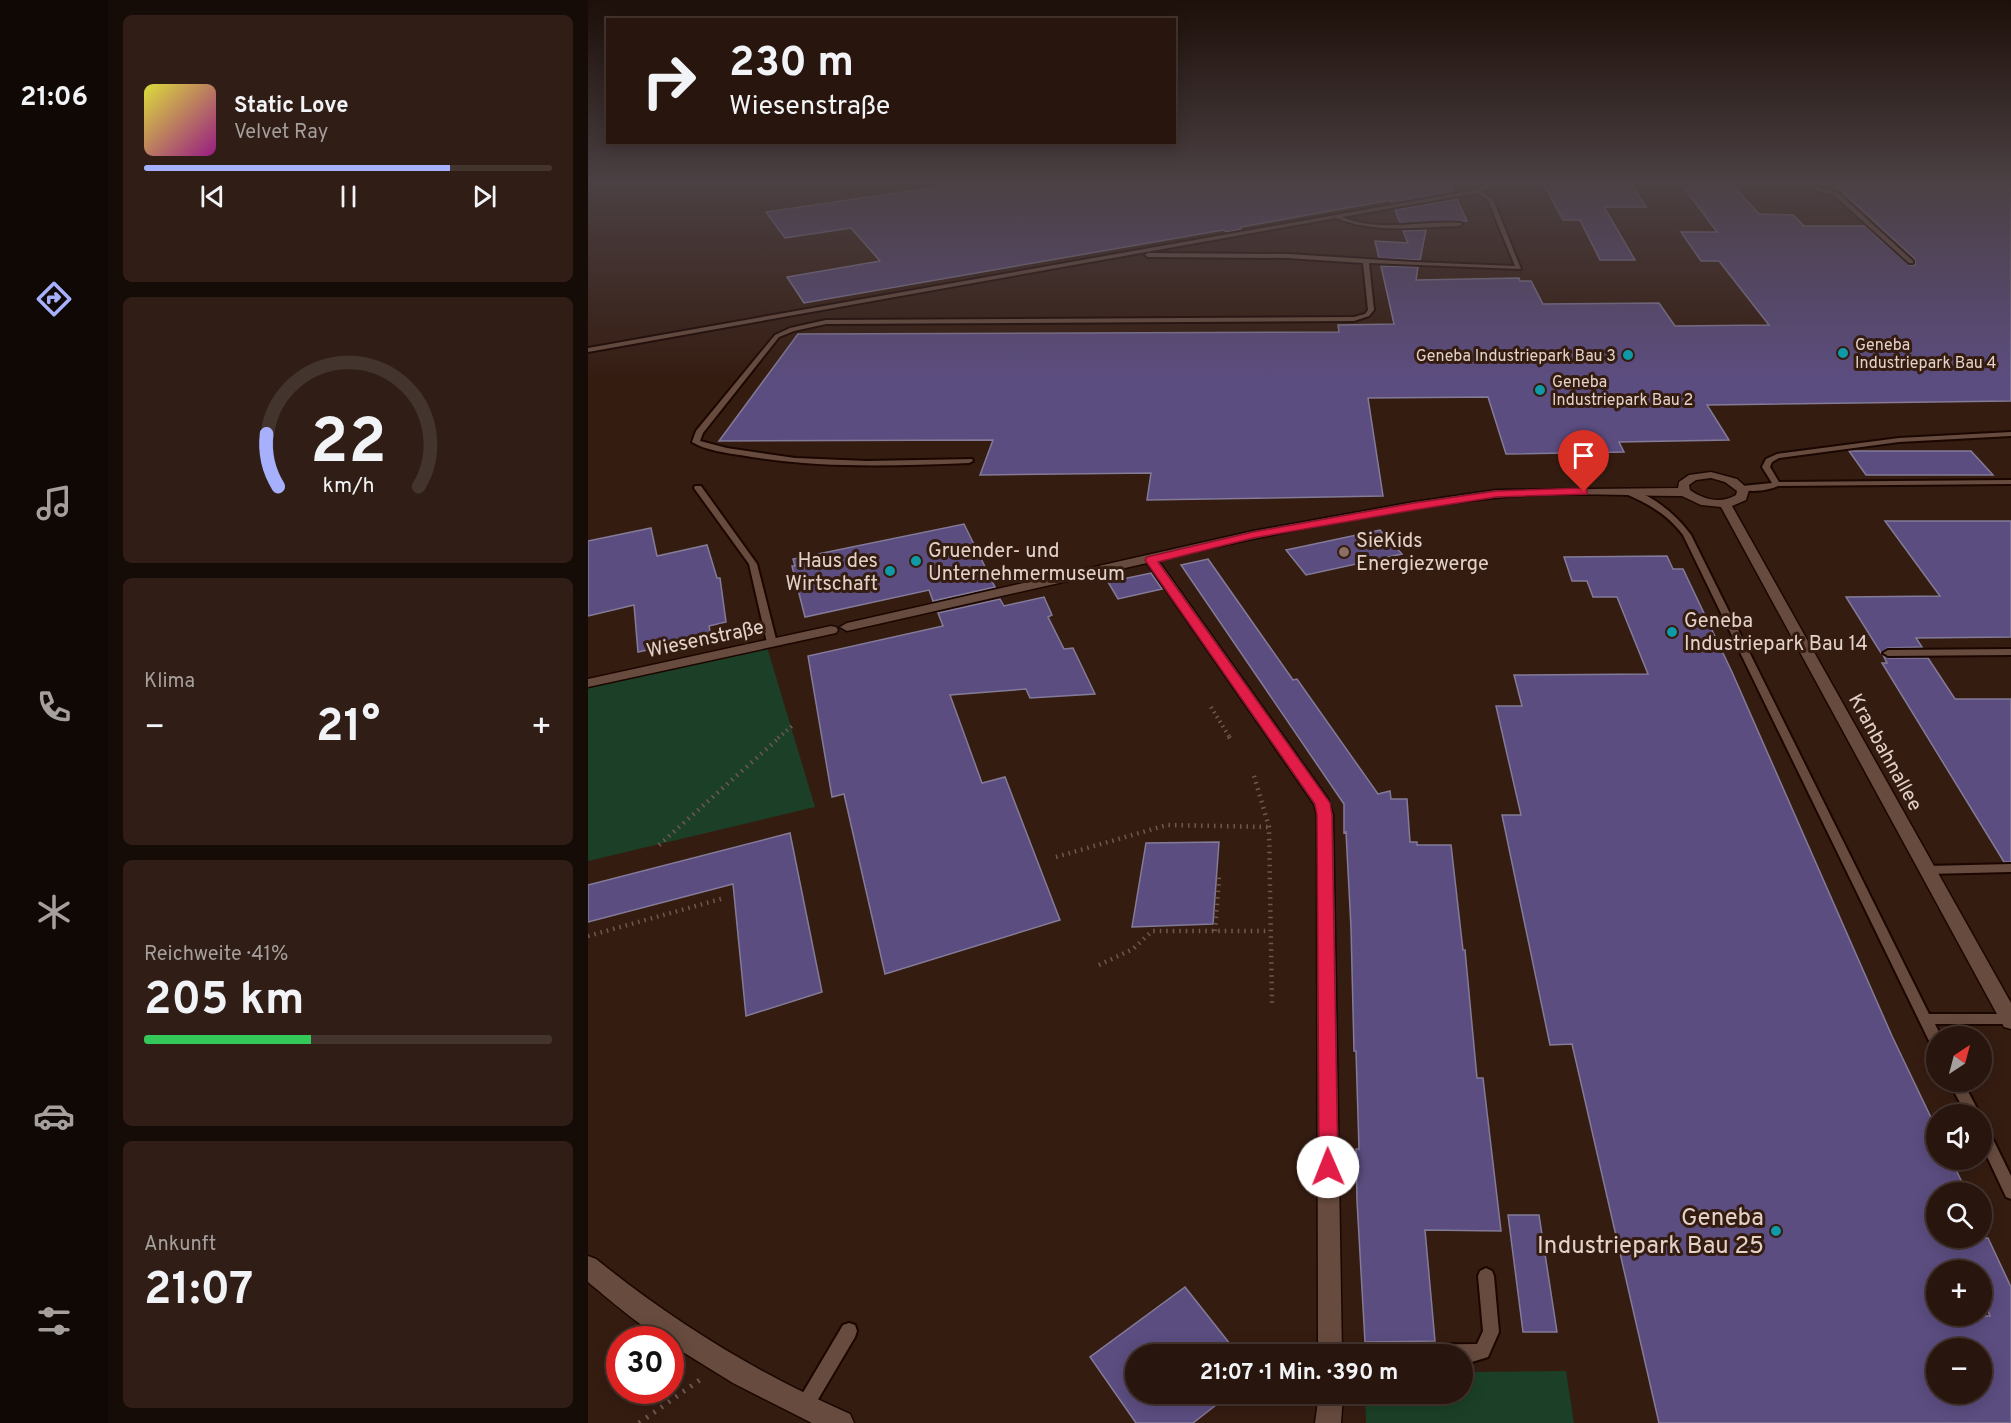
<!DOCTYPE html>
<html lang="de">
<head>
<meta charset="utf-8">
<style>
	:root { --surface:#28150d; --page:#301e16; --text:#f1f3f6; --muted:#a59f9d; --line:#44342e; --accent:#a7b0fc }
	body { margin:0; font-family:Overpass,sans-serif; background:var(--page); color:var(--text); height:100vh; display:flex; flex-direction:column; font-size:22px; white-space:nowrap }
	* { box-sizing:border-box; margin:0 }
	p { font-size:20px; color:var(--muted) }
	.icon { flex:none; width:33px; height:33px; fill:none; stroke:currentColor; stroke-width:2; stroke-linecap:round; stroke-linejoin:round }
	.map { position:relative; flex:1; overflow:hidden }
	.drawer { display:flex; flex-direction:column; gap:15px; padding:15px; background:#160c07; width:480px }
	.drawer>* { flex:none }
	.hud { position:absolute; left:18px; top:18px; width:570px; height:126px; border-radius:0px; box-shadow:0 3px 15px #0003,0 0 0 2px var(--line); background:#28150d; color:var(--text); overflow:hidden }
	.needle { width:39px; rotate:36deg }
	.buttons { position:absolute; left:1338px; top:1026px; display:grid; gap:12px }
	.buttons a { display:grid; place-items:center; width:66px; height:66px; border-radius:50%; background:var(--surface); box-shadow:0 3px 15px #0003,0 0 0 2px var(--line); font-size:30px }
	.speed { position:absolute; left:18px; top:1326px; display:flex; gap:12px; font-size:30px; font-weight:700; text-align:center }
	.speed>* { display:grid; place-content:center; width:78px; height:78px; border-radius:50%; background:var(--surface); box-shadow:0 3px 15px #0003,0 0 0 2px var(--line); line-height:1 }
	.speed .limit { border:9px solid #d22; background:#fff; color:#111 }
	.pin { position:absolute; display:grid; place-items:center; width:51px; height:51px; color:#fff; margin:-62px -26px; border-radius:50% 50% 50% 0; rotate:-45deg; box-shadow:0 0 6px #0007 }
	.pin .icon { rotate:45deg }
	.me { position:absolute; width:66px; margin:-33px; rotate:359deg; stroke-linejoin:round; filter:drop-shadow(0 0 4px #0008) }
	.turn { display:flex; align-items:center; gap:21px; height:126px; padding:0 24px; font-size:27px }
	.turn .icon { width:78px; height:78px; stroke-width:2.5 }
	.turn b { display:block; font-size:42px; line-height:51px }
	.big { font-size:45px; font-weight:700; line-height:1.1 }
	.drawer .card { flex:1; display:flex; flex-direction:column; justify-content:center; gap:9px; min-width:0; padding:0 21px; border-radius:9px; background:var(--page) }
	.drawer .dial { align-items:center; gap:0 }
	.dial svg { height:156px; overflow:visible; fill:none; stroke:var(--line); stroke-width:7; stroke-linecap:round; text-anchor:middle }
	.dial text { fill:var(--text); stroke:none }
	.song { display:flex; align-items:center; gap:18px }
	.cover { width:72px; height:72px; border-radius:9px; background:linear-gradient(135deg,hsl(60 70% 55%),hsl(310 70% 35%)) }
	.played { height:6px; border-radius:3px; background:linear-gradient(90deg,var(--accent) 75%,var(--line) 75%) }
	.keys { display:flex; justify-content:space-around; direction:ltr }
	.heat { display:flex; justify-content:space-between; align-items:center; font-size:33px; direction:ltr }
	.charge { height:9px; border-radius:4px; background:linear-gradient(90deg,#34c759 41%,var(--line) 0) }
	.trip { position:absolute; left:537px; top:1344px; width:348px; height:60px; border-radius:30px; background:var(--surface); box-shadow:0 3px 15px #0003,0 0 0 2px var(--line); font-weight:700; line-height:60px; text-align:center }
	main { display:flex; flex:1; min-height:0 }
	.tab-bar { display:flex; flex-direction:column; width:108px; justify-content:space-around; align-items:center; background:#100805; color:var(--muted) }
	.tab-bar .icon { width:42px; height:42px }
	.tab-bar .active { color:var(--accent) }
	.tab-bar b { font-size:27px; color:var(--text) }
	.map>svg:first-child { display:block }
	.green { fill:#1b4027 }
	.building { fill:#5c4d80; stroke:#837b98; stroke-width:1.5; fill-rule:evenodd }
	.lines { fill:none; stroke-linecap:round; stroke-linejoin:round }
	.service-casing { stroke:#1b0600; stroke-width:4 }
	.minor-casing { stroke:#1b0600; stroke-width:3 }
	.path-far2 { stroke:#6f594f; stroke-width:4; stroke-dasharray:1.5 4; stroke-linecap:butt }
	.path-far1 { stroke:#6f594f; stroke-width:4.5; stroke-dasharray:1.5 5; stroke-linecap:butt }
	.path { stroke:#6f594f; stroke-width:5; stroke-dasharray:2 7; stroke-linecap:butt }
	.service { fill:#674b3e; fill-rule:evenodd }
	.minor { fill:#674b3e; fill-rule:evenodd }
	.route { fill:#e11d48; stroke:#92132f; stroke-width:1.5 }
	.culture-dot { fill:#0f9aa8; stroke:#351c11; stroke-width:2 }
	.education-dot { fill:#8d6e63; stroke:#351c11; stroke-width:2 }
	.labels { text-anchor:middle; stroke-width:6; stroke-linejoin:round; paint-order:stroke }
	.far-poi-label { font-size:16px; fill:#e3d2ca; stroke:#351c11; text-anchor:start }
	.poi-label { font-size:20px; fill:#e3d2ca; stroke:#351c11; text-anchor:start }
	.street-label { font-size:20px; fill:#e3d2ca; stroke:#351c11 }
	.near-poi-label { font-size:24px; fill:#e3d2ca; stroke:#351c11; text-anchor:end }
</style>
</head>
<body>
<main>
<nav class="tab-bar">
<b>21:06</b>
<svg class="icon active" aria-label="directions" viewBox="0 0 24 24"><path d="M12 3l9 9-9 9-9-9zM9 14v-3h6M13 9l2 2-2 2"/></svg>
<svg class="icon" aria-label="music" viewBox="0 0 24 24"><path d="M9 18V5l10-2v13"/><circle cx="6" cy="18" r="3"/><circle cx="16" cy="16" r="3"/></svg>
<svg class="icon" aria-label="phone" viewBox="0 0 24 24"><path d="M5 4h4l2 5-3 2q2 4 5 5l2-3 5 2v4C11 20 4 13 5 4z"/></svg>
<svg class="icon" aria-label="climate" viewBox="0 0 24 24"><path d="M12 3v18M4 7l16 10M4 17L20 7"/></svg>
<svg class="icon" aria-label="car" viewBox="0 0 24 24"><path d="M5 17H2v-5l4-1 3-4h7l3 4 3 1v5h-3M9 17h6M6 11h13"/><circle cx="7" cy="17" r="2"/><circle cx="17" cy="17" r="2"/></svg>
<svg class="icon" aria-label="filters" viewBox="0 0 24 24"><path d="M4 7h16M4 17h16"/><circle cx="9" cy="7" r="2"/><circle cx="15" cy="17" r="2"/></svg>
</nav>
<section class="drawer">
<div class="card">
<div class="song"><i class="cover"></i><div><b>Static Love</b><p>Velvet Ray</p></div></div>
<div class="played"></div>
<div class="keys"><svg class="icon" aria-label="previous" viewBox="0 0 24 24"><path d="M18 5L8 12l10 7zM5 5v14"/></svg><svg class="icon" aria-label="pause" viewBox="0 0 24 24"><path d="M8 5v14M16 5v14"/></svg><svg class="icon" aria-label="next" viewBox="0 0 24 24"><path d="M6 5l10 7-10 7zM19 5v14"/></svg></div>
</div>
<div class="card dial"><svg viewBox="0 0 100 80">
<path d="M14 69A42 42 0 1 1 86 69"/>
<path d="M14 69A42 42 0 0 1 8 42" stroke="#a7b0fc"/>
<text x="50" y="56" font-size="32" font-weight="700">22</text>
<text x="50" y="72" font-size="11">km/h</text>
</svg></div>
<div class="card"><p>Klima</p>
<div class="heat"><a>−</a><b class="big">21°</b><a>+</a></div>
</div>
<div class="card"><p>Reichweite · 41%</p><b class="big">205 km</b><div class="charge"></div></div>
<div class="card"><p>Ankunft</p><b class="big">21:07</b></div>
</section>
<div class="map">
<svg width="1423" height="1423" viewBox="0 0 1423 1423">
	<rect width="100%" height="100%" fill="#351c11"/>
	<path class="green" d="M179 647 227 807 0 861V688Z
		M978 1371 986 1423H778L777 1394H874L875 1372Z"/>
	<path class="building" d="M391 181H861L866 192 804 203 803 200 653 227V229L639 232 635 230 216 303 199 277 292 261 263 228 197 238 178 212Z
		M1091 181H1141L1171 214 1205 215 1216 226H1277L1321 265H1327V259L1248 186 1423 185V401L1119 405 1141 440 1031 442 1036 452 918 454 900 397 780 398 795 496 559 500 563 473 392 475 405 440 131 441 210 334 751 332 750 325 806 324 793 266 830 267 828 280 931 278 932 281H943L955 304 1071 303 1087 326 1181 325 1131 261H1113L1093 232H1129Z
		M955 183H1043L1058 207H1016L1047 260H1012L992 220H975Z
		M869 199 879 221 812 223 807 210Z
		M838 230 832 260 791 258 787 241 820 243 815 231Z
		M1261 451H1383L1405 475H1278Z
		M1297 521H1423V637L1328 638 1334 647 1300 648 1293 653 1258 597 1352 596Z
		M376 524 407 587 345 601 341 590 217 617 204 566H207L205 559Z
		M63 528 69 556 119 545 129 578H132L138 622 121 626 123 636 50 652 46 605 0 616V541Z
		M792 530 814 554 718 575 698 550Z
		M1079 556 1085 569H1095L1144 672 1304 1036 1348 1128V1160H1363L1379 1192H1348V1238H1400L1423 1287V1423H1071L984 1044 962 1045 914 815H933L908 706H934L926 675 1060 674 1029 597H1005L999 581H984L976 557ZM1348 1270H1394V1297L1402 1316H1348ZM1348 1348H1394V1394H1348Z
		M620 559 705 680 709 679 790 794 802 791 803 799H819L822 842H829V845H863L875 950H877L889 1078H895L913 1231 837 1230 847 1341 777 1342 769 1201 768 1149H771L768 1051H766L763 928 758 832 756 833V804L593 565Z
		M563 573 574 589 530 599 520 582Z
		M456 597 464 615 460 617 476 649 485 648 507 694 442 698 438 689 362 695 394 783 417 777 472 920 297 974 256 794 244 797 220 656 355 626 350 613 412 599 416 606Z
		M1295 655 1300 658H1340L1367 699H1423V862H1416L1294 663H1299Z
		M202 833 234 992 158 1016 145 884 0 922V885Z
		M631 842 625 924 544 927 558 843Z
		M920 1215H951L969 1332H935Z
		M597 1287 650 1354H548V1394H642L605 1423H548L502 1357Z"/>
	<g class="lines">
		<g class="service-casing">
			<path id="service" d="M900 181H905L899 189 893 191 905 199 933 269 781 263 786 310 781 316 766 321 238 324 206 331 191 337 115 433 112 441 139 448 207 458 279 461 384 459 385 461 381 463C305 466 228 469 152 455 137 453 117 450 104 442L108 431 187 335 202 328 238 320 766 317 777 314 780 310 775 263 700 258 560 257 557 255 560 253 700 254 826 262 927 266 900 200 888 193 754 217C793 233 833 220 873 223L874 224 871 226C830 227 787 234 748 218L0 352V348L888 190 895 187Z
				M1216 181H1220L1223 185 1250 193 1325 261V263H1321L1246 195 1219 187Z
				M1423 432V436L1311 442 1191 458 1184 462 1182 467 1191 482 1423 480V484L1190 486C1180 491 1159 493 1150 488L1154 486 1184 483 1174 467 1178 459 1189 454 1311 438Z
				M107 486H113L169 564 189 643 187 645H181L179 643 161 564 106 488Z
				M1038 490C1060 489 1091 518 1103 535L1341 1014H1422L1423 1024H1347L1353 1036H1348V1046L1343 1045 1095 535C1080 515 1061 504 1038 494Z
				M1423 649V655L1300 656 1295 653 1300 650Z
				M1423 864V872L1339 874 1335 873 1333 870 1335 867 1339 866Z
				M1361 1082H1375L1392 1114H1378Z
				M1394 1126 1399 1127 1423 1176V1199L1418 1197 1394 1146Z
				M898 1268 904 1271 906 1276 911 1332 900 1357 884 1362H874V1354H793L795 1348 801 1345 889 1344 895 1331 890 1276 892 1271Z
				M261 1323 267 1325 269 1331 267 1337 222 1413 216 1416 210 1413 207 1407 210 1401 255 1325Z"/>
		</g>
		<g class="minor-casing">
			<path id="minor" d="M1123 472 1149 479 1161 490 1158 500 1144 506 1423 1003V1029L1416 1027 1133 507 1113 505 1094 496C1032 496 968 491 907 498 794 510 681 535 570 560L740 799 745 815 754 1354H730L729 815 726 804 559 563 259 631 252 627 259 623 665 531 826 502 908 490 1090 488 1091 482 1101 475ZM1123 478 1137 482 1149 491 1148 495C1133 504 1116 500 1102 490L1101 485 1108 480Z
				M243 626 248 627 250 630 248 633 0 687V679Z
				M0 1256 8 1259C86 1322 170 1374 262 1414L266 1423H224L145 1383 82 1344V1340C67 1340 15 1294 0 1282Z
				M731 1394H755L753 1423H727Z"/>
		</g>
		<path class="path-far2" d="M623 707 642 738
			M190 738 204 726"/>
		<path class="path-far1" d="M641 737 643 740
			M666 776 681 827 684 1005
			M71 845 192 737
			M468 857 579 825 681 827
			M627 931 631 877
			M0 936 133 899
			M511 965 545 949 564 931H682"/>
		<path class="path" d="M51 1423 116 1377"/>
		<use href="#service" class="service"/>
		<use href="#minor" class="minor"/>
	</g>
	<linearGradient id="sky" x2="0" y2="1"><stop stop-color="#1d0f09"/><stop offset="0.48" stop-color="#4b4043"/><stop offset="1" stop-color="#4b4043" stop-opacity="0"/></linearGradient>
	<rect width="1423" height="380" fill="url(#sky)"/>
	<path class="route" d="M996 488 999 489V494L908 497 826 510 665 538 570 562 742 803 744 815 750 1167 747 1173 740 1176 733 1173 731 1167 729 815 727 804 557 560 559 557 665 532 826 503 908 491Z"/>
	<g class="culture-dot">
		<circle cx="1255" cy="353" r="6"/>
		<circle cx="1040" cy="355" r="6"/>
		<circle cx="952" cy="390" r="6"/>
		<circle cx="328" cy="561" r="6"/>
		<circle cx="302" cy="571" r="6"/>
		<circle cx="1084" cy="632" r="6"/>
		<circle cx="1188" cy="1231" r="6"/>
	</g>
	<circle class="education-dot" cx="756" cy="552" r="6"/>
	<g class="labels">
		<g class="far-poi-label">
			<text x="1267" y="350">Geneba<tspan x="1267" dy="18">Industriepark Bau 4</tspan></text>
			<text x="1028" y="361" text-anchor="end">Geneba Industriepark Bau 3</text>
			<text x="964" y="387">Geneba<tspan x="964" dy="18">Industriepark Bau 2</tspan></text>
		</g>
		<g class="poi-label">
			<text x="768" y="547">SieKids<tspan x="768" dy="23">Energiezwerge</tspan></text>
			<text x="340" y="557">Gruender- und<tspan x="340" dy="23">Unternehmermuseum</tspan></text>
			<text x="290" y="567" text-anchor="end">Haus des<tspan x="290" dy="23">Wirtschaft</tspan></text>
			<text x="1096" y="627">Geneba<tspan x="1096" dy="23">Industriepark Bau 14</tspan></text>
		</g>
		<g class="street-label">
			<text transform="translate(117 638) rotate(-12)" y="7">Wiesenstraße</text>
			<text transform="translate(1298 752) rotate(61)" y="7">Kranbahnallee</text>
		</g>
		<g class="near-poi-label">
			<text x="1176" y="1225">Geneba<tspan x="1176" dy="28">Industriepark Bau 25</tspan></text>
		</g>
	</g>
</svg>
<div class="buttons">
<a><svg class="needle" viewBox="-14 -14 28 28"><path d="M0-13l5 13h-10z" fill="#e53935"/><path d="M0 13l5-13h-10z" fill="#a59f9d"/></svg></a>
<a><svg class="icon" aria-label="sound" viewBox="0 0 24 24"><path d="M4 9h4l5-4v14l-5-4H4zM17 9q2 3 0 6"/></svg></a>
<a><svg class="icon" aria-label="search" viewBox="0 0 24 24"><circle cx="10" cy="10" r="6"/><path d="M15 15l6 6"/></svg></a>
<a>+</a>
<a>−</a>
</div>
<div class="speed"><div class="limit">30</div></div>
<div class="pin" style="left:996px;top:492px;background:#d93025"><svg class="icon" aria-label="arrive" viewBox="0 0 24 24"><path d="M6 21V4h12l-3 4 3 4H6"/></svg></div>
<svg class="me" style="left:740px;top:1167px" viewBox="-20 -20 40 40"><circle r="19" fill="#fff"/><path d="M0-13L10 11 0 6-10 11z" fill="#e11d48"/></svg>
<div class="trip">21:07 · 1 Min. · 390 m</div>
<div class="hud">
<div class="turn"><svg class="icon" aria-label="right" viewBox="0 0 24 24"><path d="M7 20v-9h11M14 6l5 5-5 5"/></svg><div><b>230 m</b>Wiesenstraße</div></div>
</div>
</div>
</main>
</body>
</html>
